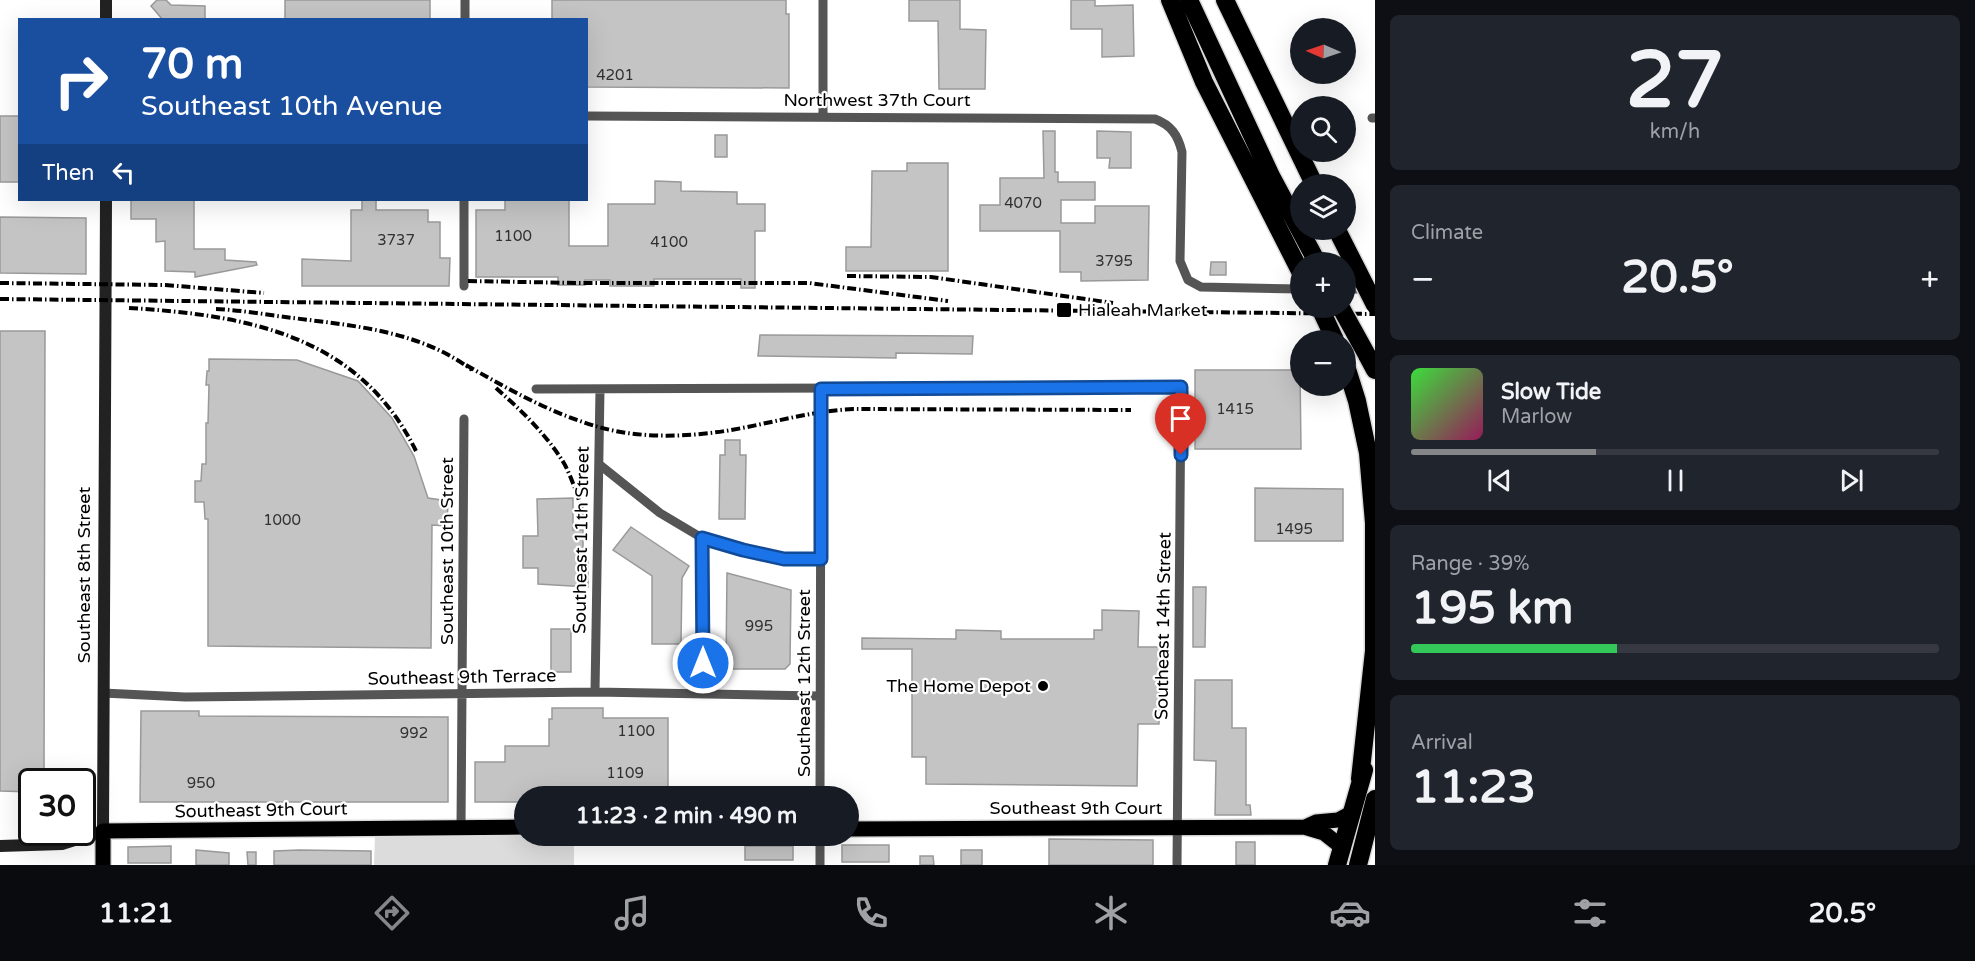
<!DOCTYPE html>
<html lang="en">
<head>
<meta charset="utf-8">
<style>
	:root { --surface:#171b24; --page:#20242c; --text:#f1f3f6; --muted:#9ea1a6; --line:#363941; --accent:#858687 }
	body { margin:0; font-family:"Varela Round",sans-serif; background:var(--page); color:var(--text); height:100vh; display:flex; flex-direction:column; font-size:22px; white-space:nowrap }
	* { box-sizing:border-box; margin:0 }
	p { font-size:20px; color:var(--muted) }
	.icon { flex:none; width:33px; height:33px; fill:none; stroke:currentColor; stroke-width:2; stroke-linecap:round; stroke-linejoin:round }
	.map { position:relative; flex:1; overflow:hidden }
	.drawer { display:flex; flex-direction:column; gap:15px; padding:15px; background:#0d0f14; width:600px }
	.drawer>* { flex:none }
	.hud { position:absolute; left:18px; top:18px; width:570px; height:183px; border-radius:0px; box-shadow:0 6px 24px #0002; background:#1a4fa0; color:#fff; overflow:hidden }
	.needle { width:39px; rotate:272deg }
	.tools { position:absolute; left:1290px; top:18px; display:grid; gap:12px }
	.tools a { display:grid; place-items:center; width:66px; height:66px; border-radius:50%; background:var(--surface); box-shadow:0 6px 24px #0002; font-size:30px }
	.speed { position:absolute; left:18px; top:768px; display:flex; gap:12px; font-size:30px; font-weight:700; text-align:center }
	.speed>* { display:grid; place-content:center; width:78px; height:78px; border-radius:50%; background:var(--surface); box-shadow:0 6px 24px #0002; line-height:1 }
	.speed .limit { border:3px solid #111; border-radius:9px; background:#fff; color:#111 }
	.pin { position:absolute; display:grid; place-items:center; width:51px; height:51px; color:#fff; margin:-62px -26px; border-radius:50% 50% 50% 0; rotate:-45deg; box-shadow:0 0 6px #0007 }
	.pin .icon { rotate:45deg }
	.me { position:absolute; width:66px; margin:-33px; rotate:0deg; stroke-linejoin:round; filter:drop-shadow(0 0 4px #0008) }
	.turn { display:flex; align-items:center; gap:21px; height:126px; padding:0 24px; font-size:27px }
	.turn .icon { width:78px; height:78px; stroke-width:2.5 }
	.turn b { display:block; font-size:42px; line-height:51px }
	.then { display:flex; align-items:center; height:57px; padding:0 24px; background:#0003; gap:12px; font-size:22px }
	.big { font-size:45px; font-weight:700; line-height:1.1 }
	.drawer .tile { flex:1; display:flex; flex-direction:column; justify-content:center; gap:9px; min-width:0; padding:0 21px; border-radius:9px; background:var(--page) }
	.drawer .dial { align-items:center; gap:0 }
	.dial b { font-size:78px; line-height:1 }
	.song { display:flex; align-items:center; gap:18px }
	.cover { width:72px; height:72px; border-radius:9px; background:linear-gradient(135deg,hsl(120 70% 55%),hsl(330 70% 35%)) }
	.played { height:6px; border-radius:3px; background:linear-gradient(90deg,var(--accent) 35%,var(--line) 35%) }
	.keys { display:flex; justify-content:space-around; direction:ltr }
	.heat { display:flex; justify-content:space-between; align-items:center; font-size:33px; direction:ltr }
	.charge { height:9px; border-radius:4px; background:linear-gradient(90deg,#34c759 39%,var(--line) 0) }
	.trip { position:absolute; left:514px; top:786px; width:345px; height:60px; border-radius:30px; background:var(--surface); box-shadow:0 6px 24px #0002; font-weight:700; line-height:60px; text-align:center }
	.dock { display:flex; height:96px; justify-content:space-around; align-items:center; background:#090b0e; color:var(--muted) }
	.dock .icon { width:42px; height:42px }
	.dock .current { color:var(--accent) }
	.dock b { font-size:27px; color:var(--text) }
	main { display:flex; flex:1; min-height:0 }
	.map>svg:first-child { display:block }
	.green { fill:#dcdcdc }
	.building { fill:#c4c4c4; stroke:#999; stroke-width:1.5 }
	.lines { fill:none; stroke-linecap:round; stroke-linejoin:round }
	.primary-casing { stroke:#dbdbdb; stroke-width:18 }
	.highway-casing { stroke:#dbdbdb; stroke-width:21 }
	.street { stroke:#555; stroke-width:9 }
	.secondary { stroke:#222; stroke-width:12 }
	.primary { stroke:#000; stroke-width:15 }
	.highway { stroke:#000; stroke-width:18 }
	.rail { stroke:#000; stroke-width:4; stroke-dasharray:9 3 1.5 3; stroke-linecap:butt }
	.highway-bridge-casing { stroke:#dbdbdb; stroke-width:21; stroke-linecap:butt }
	.highway-bridge { stroke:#000; stroke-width:18 }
	.route-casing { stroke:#114b97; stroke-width:15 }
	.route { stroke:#1a73e8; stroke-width:10 }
	.poi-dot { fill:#000; stroke:#fff; stroke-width:2 }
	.labels { text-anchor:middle; stroke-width:4.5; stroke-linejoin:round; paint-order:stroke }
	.number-label { font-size:15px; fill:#313131 }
	.street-label { font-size:18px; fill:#000; stroke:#fff }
	.poi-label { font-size:18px; fill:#000; stroke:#fff; text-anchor:start }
</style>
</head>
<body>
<main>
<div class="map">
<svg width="1375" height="865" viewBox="0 0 1375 865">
	<rect width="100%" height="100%" fill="#fff"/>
	<path class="green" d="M375 836H574V865H374Z"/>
	<path class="building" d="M157 0H166L171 5 205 6V20H163L151 6Z
		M285 0H430V20H285Z
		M552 0H786V14H789V88L586 87V20H552Z
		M909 0H960V29L986 30 985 89H939L938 21H909Z
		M1071 0H1095V6L1133 5 1134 56 1102 57V29H1071Z
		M0 116H20V182H0Z
		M1043 131H1055V172H1058V182H1095V200H1061V223H1095V206H1149L1148 280 1081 281V272H1060V231H980V205H1000V178H1044Z
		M1097 131 1131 132V168H1109L1110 158H1097Z
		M715 135H727V157H715Z
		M907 163H948V271H846V247H871L872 171H907Z
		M655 181 681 182V191L737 192V204H765V231H755V288H741V279H654V286H610V280H585V285H558V277H476V210H505V200H569V246H608V204H655Z
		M131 200H194V249H225V260L256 262 257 265 195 277V272L165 271V241L156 242V219H131Z
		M362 200H376V210H428V222H440V258H450L449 286H302V259L351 261V210H362Z
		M0 217 86 218V274L0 273Z
		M1211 262H1226V275H1210Z
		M0 331H45L44 782H32V792L0 791Z
		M760 335 973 336 972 354 896 353V358L758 356Z
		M209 359 297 360 358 381 392 418 414 456 428 498 448 501 447 526 432 525 431 648 208 646V519H205L204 502H195V481H201L202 464H206V423H208L209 385H206L207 371H209Z
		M1195 370H1300L1301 449H1195Z
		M725 440H740V455H746L745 519H719L720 455H725Z
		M1255 488 1343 489V541H1255Z
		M573 498V530H583V561H588V587L538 584V568H523V536H538L537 499Z
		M631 527 689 566 682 578 681 644H652V576L613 550Z
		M727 573 791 590 790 664 785 669H732L726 663Z
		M1193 587H1206L1205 647H1193Z
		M1102 610 1139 611 1138 647H1160L1159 724H1138L1137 786 926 784V757H912V649H862V638L956 639V630L1001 631V639H1094V630H1102Z
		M551 629H571V672H551Z
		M1195 680H1232V728H1246V805H1250L1251 815H1215L1216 761 1194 760Z
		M552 708H603V718H668V796H525V802H475V762H505V746H549V719H552Z
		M141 711H199V716L448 717V802H140Z
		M1049 839 1153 840V865H1049Z
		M1236 842H1255V865H1236Z
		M842 845H889V862H842Z
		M171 846V863H128V847Z
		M745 846H793V860H745Z
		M196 850 229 853V865H196Z
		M299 850 371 851V865H274V851Z
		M961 850H982V865H961Z
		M247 852H256V865H248Z
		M920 856H933L934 865H920Z"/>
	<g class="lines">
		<g class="primary-casing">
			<path id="primary" d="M1305 827 1316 822 1338 820 1353 812
				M849 829 1304 827 1324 833 1343 848
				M103 865V831L525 827"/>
		</g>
		<g class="highway-casing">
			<path id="highway" d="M1170 0 1204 82 1300 271
				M1189 0 1271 176 1317 262
				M1225 0 1314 184
				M1367 355 1375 370
				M1346 366 1357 401 1368 453 1374 523V651L1360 779
				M1337 865 1364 770
				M1358 865 1375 799"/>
		</g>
		<path class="street" d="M823 0V117
			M465 20V0
			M586 116 1155 119C1171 125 1178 135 1182 152L1180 261 1188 280 1201 287 1300 289
			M1372 118H1375
			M464 286V200
			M1346 289H1367
			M536 389 1181 387 1177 865
			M600 465 660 513 702 538 784 559H821
			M702 538 703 694
			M595 692 600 389
			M103 693 185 697 595 692 820 696
			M820 796 821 389
			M461 827 464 419
			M820 865V836"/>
		<path class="secondary" d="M106 20V0
			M0 846 62 844 103 831 106 200"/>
		<use href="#primary" class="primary"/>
		<use href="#highway" class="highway"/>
		<path class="rail" d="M847 276 931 277 1113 303
			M468 281 579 283H809L948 301
			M0 283 165 285 264 293
			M0 299 1375 314
			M129 308C247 315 359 335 416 451
			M216 309C241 310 268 315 293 318 356 326 420 331 472 370
			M466 365C508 389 552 414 599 427 640 439 689 437 731 430 772 423 811 411 853 409L1131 410
			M496 388C521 410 548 436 565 465 574 483 580 503 586 522"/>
		<g class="highway-bridge-casing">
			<path id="highway-bridge" d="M1337 230 1375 305
				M1320 308 1335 340
				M1341 308 1367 355"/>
		</g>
		<use href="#highway-bridge" class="highway-bridge"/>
	</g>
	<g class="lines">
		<g class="route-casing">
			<path id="route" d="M703 663 702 538 743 550 784 559H821V389L1181 387V455"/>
		</g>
		<use href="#route" class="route"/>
	</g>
	<g class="poi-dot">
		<rect x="1056" y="302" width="16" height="16" rx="3"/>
		<circle cx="1043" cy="686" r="6"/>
	</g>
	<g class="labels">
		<g class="number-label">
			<text x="615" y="80">4201</text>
			<text x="1023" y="208">4070</text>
			<text x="513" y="241">1100</text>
			<text x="396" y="245">3737</text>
			<text x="669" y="247">4100</text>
			<text x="1114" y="266">3795</text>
			<text x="1235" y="414">1415</text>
			<text x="282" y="525">1000</text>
			<text x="1294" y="534">1495</text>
			<text x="759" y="631">995</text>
			<text x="636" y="736">1100</text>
			<text x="414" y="738">992</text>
			<text x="625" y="778">1109</text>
			<text x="201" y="788">950</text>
		</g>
		<g class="street-label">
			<text x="877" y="106">Northwest 37th Court</text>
			<text transform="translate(581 540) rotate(-89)" y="6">Southeast 11th Street</text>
			<text transform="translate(447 551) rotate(-90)" y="6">Southeast 10th Street</text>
			<text transform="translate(84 575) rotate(-90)" y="6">Southeast 8th Street</text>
			<text transform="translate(1163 626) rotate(-89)" y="6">Southeast 14th Street</text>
			<text transform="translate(462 677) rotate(-1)" y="6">Southeast 9th Terrace</text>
			<text transform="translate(804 683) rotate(-90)" y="6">Southeast 12th Street</text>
			<text x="1076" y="814">Southeast 9th Court</text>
			<text transform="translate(261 810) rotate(-1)" y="6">Southeast 9th Court</text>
		</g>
		<g class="poi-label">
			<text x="1078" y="316">Hialeah Market</text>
			<text x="1031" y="692" text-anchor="end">The Home Depot</text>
		</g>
	</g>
</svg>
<div class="tools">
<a><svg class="needle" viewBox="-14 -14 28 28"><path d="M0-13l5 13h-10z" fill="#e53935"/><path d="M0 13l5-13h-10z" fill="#9ea1a6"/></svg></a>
<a><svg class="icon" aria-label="search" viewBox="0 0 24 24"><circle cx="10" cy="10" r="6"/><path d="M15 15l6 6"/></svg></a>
<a><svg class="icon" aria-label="layers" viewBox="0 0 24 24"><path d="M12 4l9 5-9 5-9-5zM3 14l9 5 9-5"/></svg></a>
<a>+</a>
<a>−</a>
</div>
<div class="speed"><div class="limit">30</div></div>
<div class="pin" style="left:1181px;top:455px;background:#d93025"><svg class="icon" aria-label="arrive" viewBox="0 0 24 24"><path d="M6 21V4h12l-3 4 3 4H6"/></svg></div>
<svg class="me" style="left:703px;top:663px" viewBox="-20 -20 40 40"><circle r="17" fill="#1a73e8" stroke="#fff" stroke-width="3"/><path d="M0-11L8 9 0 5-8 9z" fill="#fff"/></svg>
<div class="trip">11:23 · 2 min · 490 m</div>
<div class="hud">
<div class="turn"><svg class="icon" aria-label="right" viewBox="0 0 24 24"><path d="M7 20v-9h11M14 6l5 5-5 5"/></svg><div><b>70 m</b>Southeast 10th Avenue</div></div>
<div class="then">Then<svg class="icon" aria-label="left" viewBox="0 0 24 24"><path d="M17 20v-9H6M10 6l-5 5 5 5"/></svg></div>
</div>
</div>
<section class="drawer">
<div class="tile dial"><b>27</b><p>km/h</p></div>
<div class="tile"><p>Climate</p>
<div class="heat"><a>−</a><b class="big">20.5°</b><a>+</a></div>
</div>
<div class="tile">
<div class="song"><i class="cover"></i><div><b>Slow Tide</b><p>Marlow</p></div></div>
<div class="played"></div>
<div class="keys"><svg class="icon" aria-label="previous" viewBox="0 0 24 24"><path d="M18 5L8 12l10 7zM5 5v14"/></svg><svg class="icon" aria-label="pause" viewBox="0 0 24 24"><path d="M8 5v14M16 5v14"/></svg><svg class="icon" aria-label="next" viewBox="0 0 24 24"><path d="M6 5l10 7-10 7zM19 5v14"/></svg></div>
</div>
<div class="tile"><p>Range · 39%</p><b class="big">195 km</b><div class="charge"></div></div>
<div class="tile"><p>Arrival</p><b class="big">11:23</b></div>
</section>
</main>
<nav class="dock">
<b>11:21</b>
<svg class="icon current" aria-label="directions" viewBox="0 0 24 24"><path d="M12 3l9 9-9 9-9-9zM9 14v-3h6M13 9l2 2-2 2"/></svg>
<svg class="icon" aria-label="music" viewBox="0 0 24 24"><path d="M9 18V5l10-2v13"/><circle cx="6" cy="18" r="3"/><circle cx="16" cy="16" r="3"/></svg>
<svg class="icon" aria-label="phone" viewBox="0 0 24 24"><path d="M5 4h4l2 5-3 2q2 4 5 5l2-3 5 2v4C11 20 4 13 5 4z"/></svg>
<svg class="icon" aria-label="climate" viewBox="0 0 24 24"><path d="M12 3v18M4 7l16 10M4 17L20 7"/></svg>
<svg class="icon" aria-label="car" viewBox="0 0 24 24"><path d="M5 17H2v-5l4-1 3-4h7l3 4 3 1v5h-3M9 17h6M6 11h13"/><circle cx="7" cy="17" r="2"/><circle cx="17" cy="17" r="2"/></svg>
<svg class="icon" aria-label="filters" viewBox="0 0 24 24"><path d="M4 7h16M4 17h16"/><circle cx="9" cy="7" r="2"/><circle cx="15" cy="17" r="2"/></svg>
<b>20.5°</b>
</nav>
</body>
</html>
